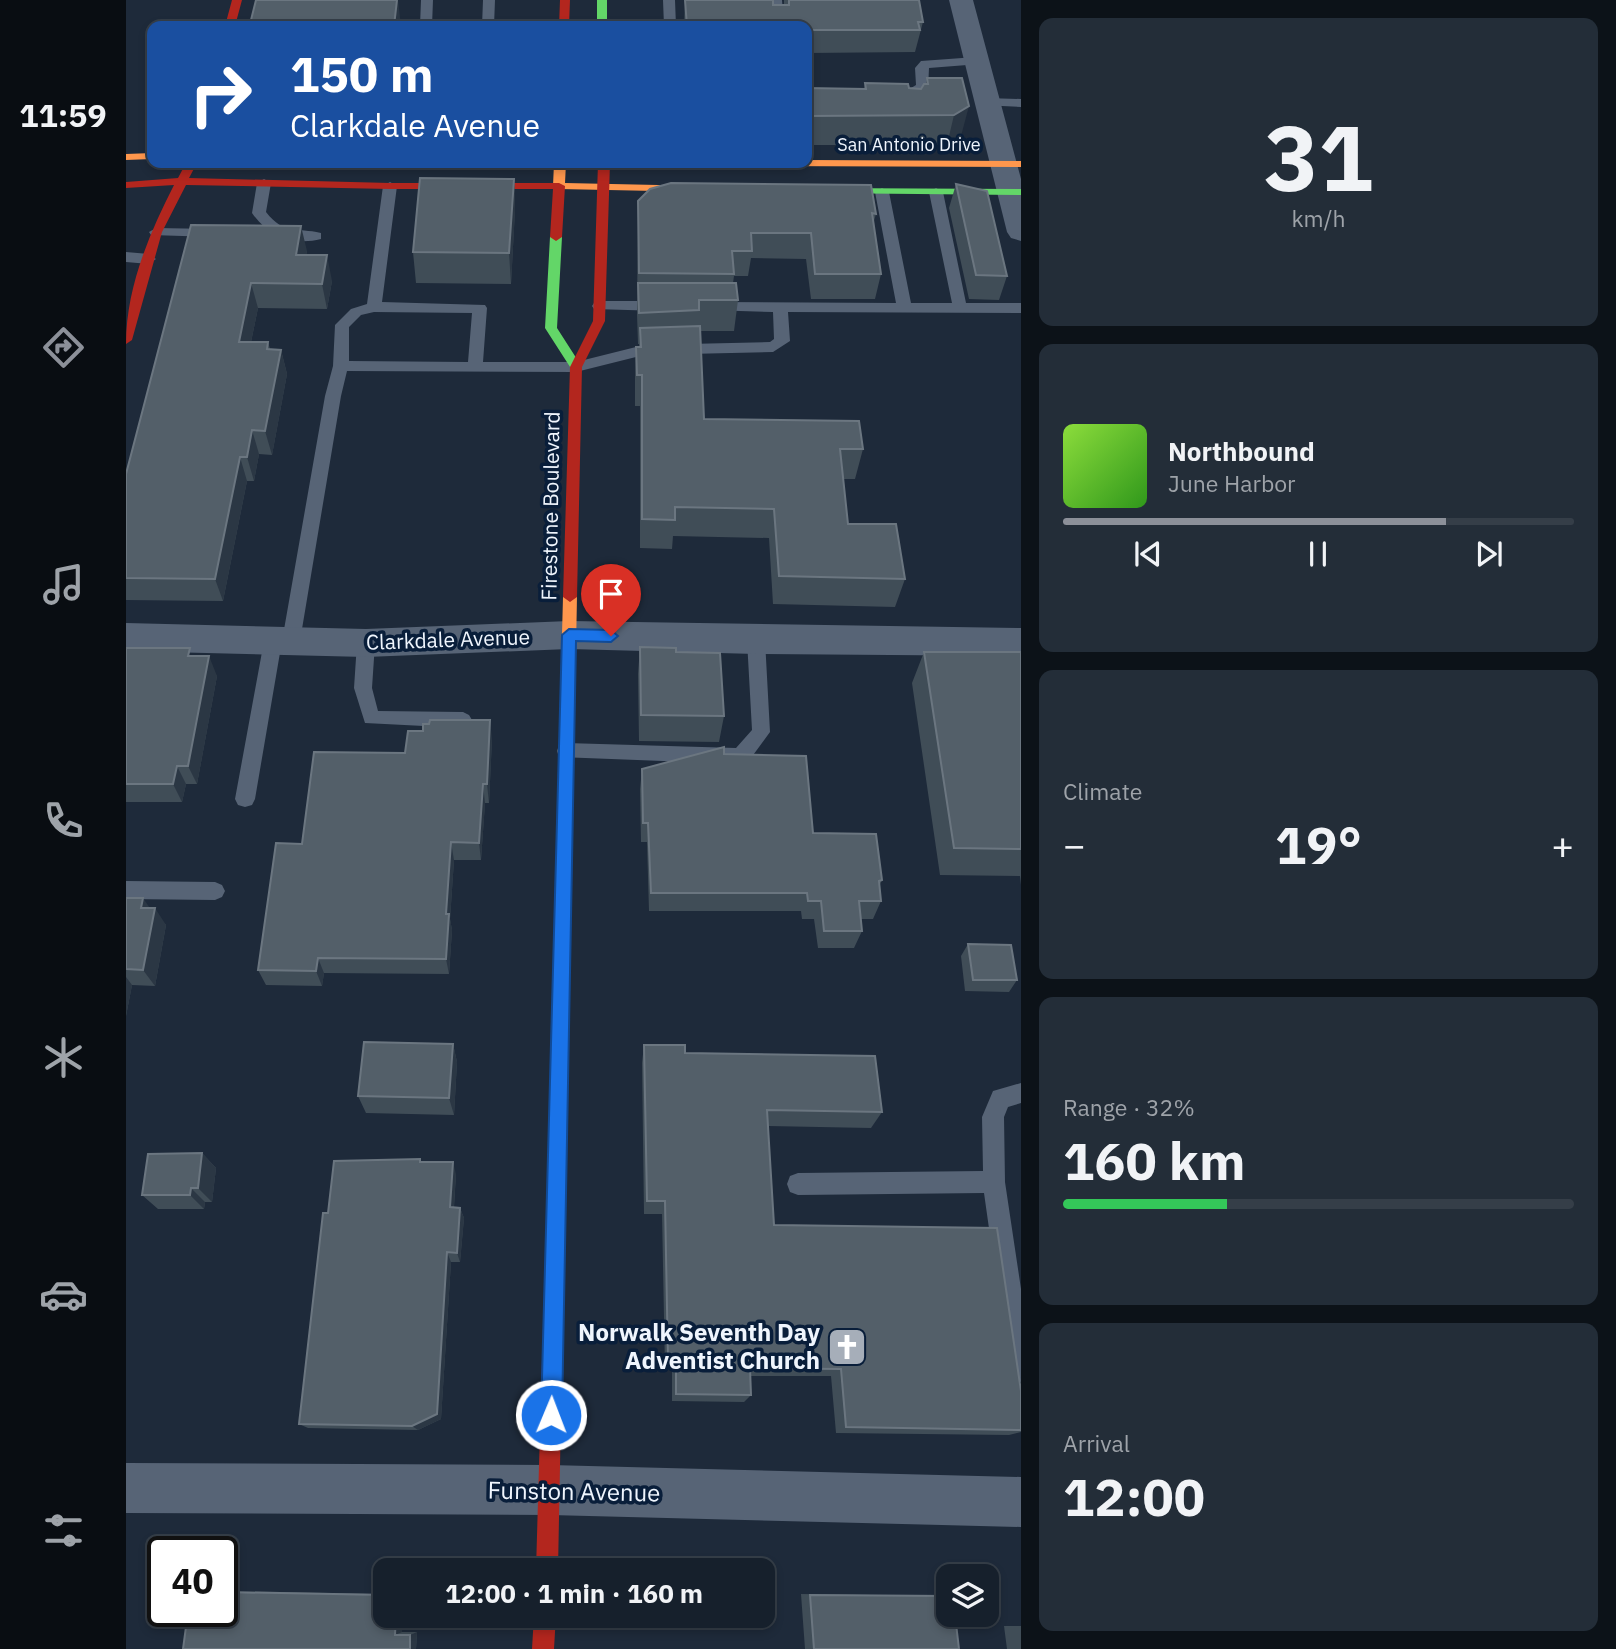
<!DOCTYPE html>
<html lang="en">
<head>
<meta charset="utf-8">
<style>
	:root { --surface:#16202c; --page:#232d38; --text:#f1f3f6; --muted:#9ea3a9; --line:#353e48; --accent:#8c9099 }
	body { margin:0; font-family:"IBM Plex Sans",sans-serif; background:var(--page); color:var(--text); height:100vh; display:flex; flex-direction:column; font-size:26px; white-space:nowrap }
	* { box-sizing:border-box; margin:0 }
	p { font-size:23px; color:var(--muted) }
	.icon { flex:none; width:38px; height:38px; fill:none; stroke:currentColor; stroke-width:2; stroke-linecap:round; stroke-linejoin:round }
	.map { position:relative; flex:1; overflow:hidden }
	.drawer { display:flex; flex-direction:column; gap:18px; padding:18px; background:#0c1218; width:595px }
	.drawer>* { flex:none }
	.guide { position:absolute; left:21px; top:21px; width:665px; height:147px; border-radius:14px; box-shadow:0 4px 10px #0003,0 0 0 2px var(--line); background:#1a4fa0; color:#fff; overflow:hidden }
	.fabs { position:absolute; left:810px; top:1564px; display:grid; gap:14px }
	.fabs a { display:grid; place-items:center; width:63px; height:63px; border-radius:14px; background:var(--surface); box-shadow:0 4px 10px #0003,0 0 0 2px var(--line); font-size:35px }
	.speed { position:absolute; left:21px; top:1536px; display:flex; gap:14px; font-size:35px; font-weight:700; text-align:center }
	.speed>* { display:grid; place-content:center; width:91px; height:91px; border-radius:50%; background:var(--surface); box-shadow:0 4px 10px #0003,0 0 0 2px var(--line); line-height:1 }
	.speed .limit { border:4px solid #111; border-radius:10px; background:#fff; color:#111 }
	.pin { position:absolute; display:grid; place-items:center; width:60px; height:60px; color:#fff; margin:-72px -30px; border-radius:50% 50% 50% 0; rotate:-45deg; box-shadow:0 0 7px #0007 }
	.pin .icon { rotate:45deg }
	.me { position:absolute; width:77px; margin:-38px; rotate:1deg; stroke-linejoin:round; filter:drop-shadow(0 0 5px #0008) }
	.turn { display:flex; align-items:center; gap:24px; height:147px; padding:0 28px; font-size:32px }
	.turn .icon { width:91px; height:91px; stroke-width:2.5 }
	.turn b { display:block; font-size:49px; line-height:60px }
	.big { font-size:52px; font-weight:700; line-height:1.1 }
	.drawer .tile { flex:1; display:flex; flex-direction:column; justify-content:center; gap:10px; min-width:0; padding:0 24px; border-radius:14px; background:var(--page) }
	.drawer .dial { align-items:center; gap:0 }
	.dial b { font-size:91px; line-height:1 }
	.song { display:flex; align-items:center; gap:21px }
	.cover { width:84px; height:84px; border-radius:10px; background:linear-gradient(135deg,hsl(90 70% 55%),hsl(110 70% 35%)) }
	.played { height:7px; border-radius:4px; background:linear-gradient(90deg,var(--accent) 75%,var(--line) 75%) }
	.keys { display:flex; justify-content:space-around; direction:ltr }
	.heat { display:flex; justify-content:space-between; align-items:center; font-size:38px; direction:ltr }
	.charge { height:10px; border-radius:5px; background:linear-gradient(90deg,#34c759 32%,var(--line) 0) }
	.trip { position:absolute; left:247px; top:1558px; width:402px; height:70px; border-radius:14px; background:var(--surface); box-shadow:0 4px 10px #0003,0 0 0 2px var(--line); font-weight:700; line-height:70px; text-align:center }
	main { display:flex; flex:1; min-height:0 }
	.menu { display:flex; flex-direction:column; width:126px; justify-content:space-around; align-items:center; background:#090d12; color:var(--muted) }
	.menu .icon { width:49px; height:49px }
	.menu .active { color:var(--accent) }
	.menu b { font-size:32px; color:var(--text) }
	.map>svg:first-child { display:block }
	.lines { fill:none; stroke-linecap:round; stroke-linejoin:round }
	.lane { fill:#576476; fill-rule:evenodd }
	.street { fill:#576476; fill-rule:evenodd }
	.fast { fill:#63d668; fill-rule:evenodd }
	.slow { fill:#ff974d; fill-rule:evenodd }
	.jam { fill:#b3261e; fill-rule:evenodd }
	.wall { fill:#404d57 }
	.shaded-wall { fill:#2b3744 }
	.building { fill:#535f69; stroke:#6b7680; stroke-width:2 }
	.route { fill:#1a73e8; stroke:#114b97; stroke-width:2 }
	.labels { text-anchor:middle; stroke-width:7; stroke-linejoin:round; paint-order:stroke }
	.far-street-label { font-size:18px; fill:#eff5fd; stroke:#091e3a }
	.street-label { font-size:21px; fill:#eff5fd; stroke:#091e3a }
	.near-poi-label { font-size:24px; font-weight:bold; fill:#eff5fd; stroke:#091e3a; text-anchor:end }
	.near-street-label { font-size:24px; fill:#eff5fd; stroke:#091e3a }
</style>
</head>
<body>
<main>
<nav class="menu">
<b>11:59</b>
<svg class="icon active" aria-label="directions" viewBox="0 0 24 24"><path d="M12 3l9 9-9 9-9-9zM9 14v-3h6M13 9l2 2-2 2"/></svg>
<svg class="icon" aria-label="music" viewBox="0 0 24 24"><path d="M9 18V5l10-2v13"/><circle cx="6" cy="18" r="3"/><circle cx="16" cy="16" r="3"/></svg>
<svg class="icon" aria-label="phone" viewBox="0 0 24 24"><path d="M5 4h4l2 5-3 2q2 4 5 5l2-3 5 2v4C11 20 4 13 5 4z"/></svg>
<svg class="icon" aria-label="climate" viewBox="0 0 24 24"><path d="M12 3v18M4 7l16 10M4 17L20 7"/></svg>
<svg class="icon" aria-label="car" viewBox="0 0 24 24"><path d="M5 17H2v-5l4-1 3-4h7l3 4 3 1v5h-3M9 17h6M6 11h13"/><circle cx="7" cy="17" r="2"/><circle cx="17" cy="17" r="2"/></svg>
<svg class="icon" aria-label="filters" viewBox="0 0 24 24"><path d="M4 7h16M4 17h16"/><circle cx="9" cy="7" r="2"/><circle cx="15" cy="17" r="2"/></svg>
</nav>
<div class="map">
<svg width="895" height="1649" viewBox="0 0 895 1649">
	<rect width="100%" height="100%" fill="#1e2a3a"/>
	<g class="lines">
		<path class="lane" d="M295 0H307L306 26H294Z
			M357 0H369L368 26H356Z
			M537 0H549L550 26H538Z
			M644 0H656L658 26H646Z
			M850 57 854 58V64L803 68 802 90 788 98 786 106H776L774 103 777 93 790 85 789 68 795 61Z
			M860 98 895 99V107L855 105V99Z
			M138 179 145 183 140 212C159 236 170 227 195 233V239C167 246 142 236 126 213L131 183Z
			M264 182 271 186 256 302 359 305 361 308 357 362H450L518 345 644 342 648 339 647 312 581 310 579 307 581 304 586 302 770 303 749 192 756 188 763 192 785 303H826L803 192 810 188 817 192 840 303H895V313L662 312 664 341 647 352 518 355 450 372 221 371 215 396 174 641 171 646H159L156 641 199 396 207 366 209 325 225 309 241 304 257 186ZM248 312 346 313 342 362 223 361V327L235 315Z
			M30 228 88 229 95 233 88 237 25 235 23 232Z
			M0 252 23 254 30 259 23 264 0 262Z
			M473 301H535L542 306 535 311 468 309 466 306 468 303Z
			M630 633 636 635 639 640 644 732 622 762 615 764 433 757 431 751 433 745 440 743 610 748 626 730 621 640 624 635Z
			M147 634 153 636 156 641 129 799 126 805 119 807 112 805 109 799 138 641 141 636Z
			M240 636 246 638 249 643 246 688 252 711 337 712 343 715 346 720 343 725 337 728 239 723 228 688 231 643 234 638Z
			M0 881 89 882 96 885 99 891 96 897 89 900 0 899Z
			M895 1083V1103L882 1107 878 1117 879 1182 895 1289V1382L887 1378 883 1370 858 1193 672 1195 664 1192 661 1184 664 1176 672 1173 857 1171 856 1117 867 1091Z"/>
		<path class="street" d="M823 0H847L895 179V241L885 238 881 232Z
			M443 621 895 628V656L630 654 443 649 240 657 0 651V623L240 629Z
			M0 1463 424 1465 895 1477V1527L424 1515 0 1513Z"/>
		<path class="fast" d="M471 0H481V26H471Z
			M695 188 895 189V195L691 193V189Z
			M430 233 436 237 431 328 456 367 450 371 446 370 419 328 424 237Z"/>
		<path class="slow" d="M26 153V159L0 160V154Z
			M681 160 895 161V167L629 166 623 163H681Z
			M428 163H440L439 183 579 186 585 189 579 192 433 189 427 186Z
			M444 592 451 597 440 1155 437 1161 431 1164 425 1161 422 1155 437 597Z"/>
		<path class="jam" d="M106 0H116L109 26H99Z
			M434 0H444L443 26H433Z
			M60 163H71L63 178 264 183H433L439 186 436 237 430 241 424 237 427 189H264L60 185 36 232 6 340 0 344C0 288 23 234 48 185L0 188V182L52 178Z
			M472 163H484L479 321 456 367 451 597 444 602 437 597 444 367 467 321Z
			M431 1146 437 1149 440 1155 432 1570H410L422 1155 425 1149Z
			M408 1615H430L428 1649H406Z"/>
	</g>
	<path class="wall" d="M559 0 647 5H658V0H793L797 22 789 52 681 53V26H558Z
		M124 24 275 26H125Z
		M801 78H836L835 136 821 145H681V88L738 89 739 83 795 89 800 84Z
		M388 179 389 210 385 284 290 283 287 252Z
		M830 184 881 276 873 300 843 299 823 208Z
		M512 201 750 214 747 224 755 274 749 299H685L680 259 625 258 622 276H608L607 283 612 300 608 331H574L578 419 737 449 729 479H717L722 524 779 579 769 607 647 604 643 538 547 536 546 549 514 548V406H509V378L510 347H513V344H512L511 314Z
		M65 225 181 251 180 255 206 281 201 309 132 308 125 342H142L144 349 155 350 161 374 146 455 133 454 128 481H121L97 601 0 600V474Z
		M514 647 550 652 598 716 593 742 513 741 512 674Z
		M0 648 67 656 91 676 71 784H60L56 802H0Z
		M798 652H895V885L894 876 814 875 786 683Z
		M297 731 366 739 363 803H359L355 860H328L324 919 326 930 323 974 198 973 196 986 140 985 132 970 176 844 279 753Z
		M598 754 687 833 756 880 753 886 755 901 747 919H735L736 931 728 948H692L688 919H676L675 911H523L521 842H515L514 789 516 769Z
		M0 898 24 908 40 925 29 986 6 985 0 1016Z
		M842 944 891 980 883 992 839 991 835 956Z
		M327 1044 331 1062 328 1115 240 1113 232 1096Z
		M518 1045 559 1053 756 1112 745 1128 642 1126 648 1225 895 1391V1432L883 1435 710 1433 705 1376H624L625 1395 618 1402 546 1401V1369H539L536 1214H518L516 1063Z
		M76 1153 90 1168 86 1202H79L78 1209H32L16 1195Z
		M294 1159 295 1162 330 1174 328 1207 334 1208 338 1218 334 1262H325L315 1419 292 1430 182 1428 173 1424 202 1213Z
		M96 1591 259 1594V1615L276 1632H291L290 1649H57L96 1612Z
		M675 1594 822 1596 833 1649H679Z
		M878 1626H895V1649H881Z"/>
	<path class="shaded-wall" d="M271 0H272L275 26H268Z
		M843 106 835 136 821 145 828 115Z
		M388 179 389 210 385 284 383 253Z
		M175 226 181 251 175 280 170 255Z
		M201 255 206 281 201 309 196 284Z
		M125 283 132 308 120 366 113 342Z
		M155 350 161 374 146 455 139 431Z
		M126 430 133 454 128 481 121 457Z
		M114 457 121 481 97 601 89 579Z
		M83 656 91 676 71 784 62 766Z
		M364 720 366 739 363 803 361 784Z
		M51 766 60 784 56 802 47 784Z
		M357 784 359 803 355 860 353 843Z
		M325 842 328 860 324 919 326 930 323 974 320 959V914Z
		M17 898 28 914 29 908 40 925 29 986 17 970 15 908Z
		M192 958 198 973 196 986 190 971Z
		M0 977 6 985 0 1016Z
		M327 1044 331 1062 328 1115 323 1098Z
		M76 1153 90 1168 86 1202 72 1188Z
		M327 1162 330 1174 327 1218 324 1207Z
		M65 1188 79 1202 78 1209 64 1195Z
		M334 1208 338 1218 334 1262 331 1253Z
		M321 1252 325 1262 315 1419 292 1430 286 1426Z
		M270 1615H278L276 1632 269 1635Z
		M291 1632 290 1649H284V1635Z"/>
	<path class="building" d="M130 0H271L268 26H159L160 24H124Z
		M559 0H647V5H663V0H793L797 22H792L794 30H681V26H561Z
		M801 78H836L843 106 828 115 681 116V88L740 89 739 83 782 84 783 88 795 89 798 84H802Z
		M294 178 388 179 383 253 287 252Z
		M545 183 745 185 750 214 746 213 755 274H689L685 233H625L626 251H606L608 274 513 273 512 201 524 189Z
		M830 184 861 191 881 276 850 275Z
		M65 225 175 226 170 255H201L196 284 125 283 113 342H142L141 349 155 350 139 431 126 430 121 457H114L89 579 0 578V474Z
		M512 283H610L612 300H573V310L513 313Z
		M574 326 578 419 733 421 737 449H714L722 524H770L779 579 653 576 648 509 549 507V520L516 519V375H511L510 347H515L514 328Z
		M514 647 550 648V652L594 653 598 716 515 715Z
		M0 648H64L62 656H83L62 766H51L47 784H0Z
		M798 652H895V849L828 848Z
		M304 720H364L361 784H357L353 843 325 842 320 914H323L320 959 192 958 190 971 132 970 150 843 176 844 188 752 279 753 282 731H297V724H303Z
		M598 747V754L680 756 687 833 750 834 756 880 753 881 755 901H733L736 931H698L695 901H682L681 893H525L522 823H517L516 769Z
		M0 898H17L15 908H29L17 970 0 969Z
		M842 944 885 945 891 980H847Z
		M238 1042 327 1044 323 1098 232 1096Z
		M518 1045H559V1053L749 1056 756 1112 641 1110 648 1225 871 1228 895 1391V1430L720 1427 715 1369 624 1368 625 1395 550 1394V1361H542L539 1201H521Z
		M76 1153 72 1188H65L64 1195H16L22 1154Z
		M294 1159V1162H327L324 1207 334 1208 331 1253 321 1252 311 1414 286 1426 173 1424 197 1213H202L208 1161Z
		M96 1592 259 1595V1615H270L269 1635H284V1649H57L62 1612H96Z
		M684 1595 822 1596V1615H829L833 1649H688Z"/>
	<path class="route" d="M443 629 485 630 492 636 485 642 450 641 436 1415 433 1422 425 1425 418 1422 415 1415 436 635Z"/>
	<defs>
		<g id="church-square" transform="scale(2.0125)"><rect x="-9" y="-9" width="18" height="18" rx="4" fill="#a6aeb9" stroke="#091e3a"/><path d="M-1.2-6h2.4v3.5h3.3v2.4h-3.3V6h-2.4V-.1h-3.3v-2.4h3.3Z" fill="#fff"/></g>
	</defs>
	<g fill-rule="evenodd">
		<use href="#church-square" x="721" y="1347"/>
	</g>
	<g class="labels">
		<g class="far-street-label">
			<text x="783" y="151">San Antonio Drive</text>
		</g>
		<g class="street-label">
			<text transform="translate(425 506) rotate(-89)" y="7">Firestone Boulevard</text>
			<text transform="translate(322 640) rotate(-2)" y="7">Clarkdale Avenue</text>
		</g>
		<g class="near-poi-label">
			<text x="694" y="1341">Norwalk Seventh Day<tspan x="694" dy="28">Adventist Church</tspan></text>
		</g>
		<g class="near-street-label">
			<text transform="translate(448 1492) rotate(1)" y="8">Funston Avenue</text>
		</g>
	</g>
</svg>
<div class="fabs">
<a><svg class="icon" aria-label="layers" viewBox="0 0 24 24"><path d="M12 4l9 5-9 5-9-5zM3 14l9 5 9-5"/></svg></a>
</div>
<div class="speed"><div class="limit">40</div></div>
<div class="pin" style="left:485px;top:636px;background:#d93025"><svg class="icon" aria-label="arrive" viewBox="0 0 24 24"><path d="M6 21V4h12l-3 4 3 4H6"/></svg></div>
<svg class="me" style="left:425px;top:1415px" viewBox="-20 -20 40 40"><circle r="17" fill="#1a73e8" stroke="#fff" stroke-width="3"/><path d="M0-11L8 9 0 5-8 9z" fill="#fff"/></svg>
<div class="trip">12:00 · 1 min · 160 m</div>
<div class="guide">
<div class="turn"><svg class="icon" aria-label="right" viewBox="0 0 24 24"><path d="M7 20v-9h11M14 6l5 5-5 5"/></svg><div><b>150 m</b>Clarkdale Avenue</div></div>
</div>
</div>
<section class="drawer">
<div class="tile dial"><b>31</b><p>km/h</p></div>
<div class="tile">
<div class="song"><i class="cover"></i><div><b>Northbound</b><p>June Harbor</p></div></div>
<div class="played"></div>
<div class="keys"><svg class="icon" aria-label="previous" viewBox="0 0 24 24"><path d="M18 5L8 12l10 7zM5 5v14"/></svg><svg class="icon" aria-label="pause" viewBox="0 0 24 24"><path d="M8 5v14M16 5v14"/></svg><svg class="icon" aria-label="next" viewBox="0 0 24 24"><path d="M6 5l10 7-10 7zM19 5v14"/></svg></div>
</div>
<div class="tile"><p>Climate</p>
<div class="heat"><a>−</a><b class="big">19°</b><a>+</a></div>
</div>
<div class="tile"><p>Range · 32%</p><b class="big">160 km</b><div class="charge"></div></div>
<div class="tile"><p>Arrival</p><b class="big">12:00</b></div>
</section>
</main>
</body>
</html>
